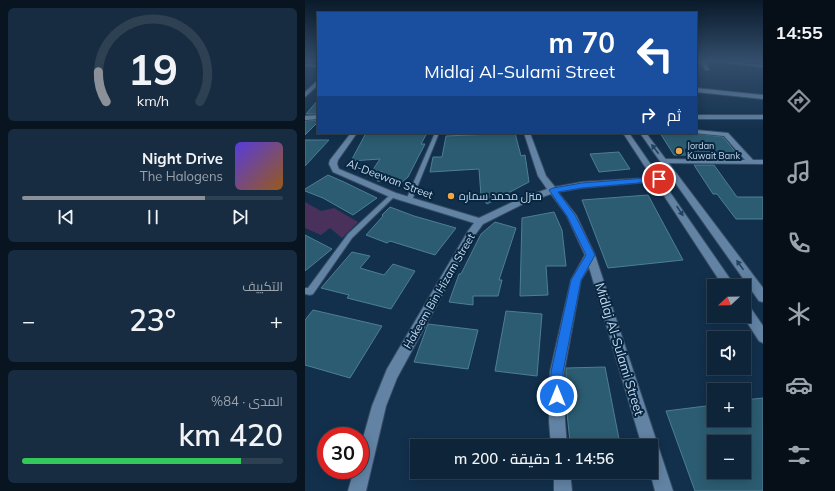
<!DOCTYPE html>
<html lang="ar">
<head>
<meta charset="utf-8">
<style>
	:root { --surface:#0e2439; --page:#172c41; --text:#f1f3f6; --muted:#9ba4ae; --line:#2e4153; --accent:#8c9099 }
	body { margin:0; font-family:Mulish,Cairo,sans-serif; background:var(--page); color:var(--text); direction:rtl; height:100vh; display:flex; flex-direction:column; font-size:15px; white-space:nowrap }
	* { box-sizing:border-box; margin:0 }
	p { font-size:13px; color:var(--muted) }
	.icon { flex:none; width:22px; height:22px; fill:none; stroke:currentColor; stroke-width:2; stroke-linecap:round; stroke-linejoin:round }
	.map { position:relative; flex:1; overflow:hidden; direction:ltr }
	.side { display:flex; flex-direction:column; gap:8px; padding:8px; background:#08141f; width:305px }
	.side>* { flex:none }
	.banner { position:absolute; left:12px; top:12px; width:380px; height:122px; border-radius:0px; box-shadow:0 2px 10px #0003,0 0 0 1px var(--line); direction:rtl; background:#1a4fa0; color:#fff; overflow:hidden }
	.needle { width:26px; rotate:248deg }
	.tools { position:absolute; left:402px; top:279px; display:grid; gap:8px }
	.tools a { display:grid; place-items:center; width:44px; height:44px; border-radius:0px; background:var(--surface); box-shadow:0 2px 10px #0003,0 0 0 1px var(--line); font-size:20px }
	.speed { position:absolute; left:12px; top:427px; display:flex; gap:8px; font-size:20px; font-weight:700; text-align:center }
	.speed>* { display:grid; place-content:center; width:52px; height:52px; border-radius:50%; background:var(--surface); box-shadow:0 2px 10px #0003,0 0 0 1px var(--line); line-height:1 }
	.speed .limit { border:6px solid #d22; background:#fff; color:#111 }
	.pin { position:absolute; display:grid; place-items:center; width:34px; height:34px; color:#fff; margin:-17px; border:2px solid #fff; border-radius:50%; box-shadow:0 1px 4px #0007 }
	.me { position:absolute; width:44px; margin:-22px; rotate:0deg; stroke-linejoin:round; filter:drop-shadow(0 0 3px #0008) }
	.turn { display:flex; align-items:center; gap:14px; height:84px; padding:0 16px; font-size:18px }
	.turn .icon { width:52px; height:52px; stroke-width:2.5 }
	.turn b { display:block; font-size:28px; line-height:34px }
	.then { display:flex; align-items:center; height:38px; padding:0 16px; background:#0003; gap:8px; font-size:15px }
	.big { font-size:30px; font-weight:600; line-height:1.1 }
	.side .card { flex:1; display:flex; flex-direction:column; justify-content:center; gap:6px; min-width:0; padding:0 14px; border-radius:6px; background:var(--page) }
	.side .dial { align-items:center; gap:0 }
	.dial svg { height:104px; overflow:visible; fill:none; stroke:var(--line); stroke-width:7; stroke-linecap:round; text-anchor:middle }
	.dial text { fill:var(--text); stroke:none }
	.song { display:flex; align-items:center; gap:12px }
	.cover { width:48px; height:48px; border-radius:6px; background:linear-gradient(135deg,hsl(250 70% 55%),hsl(30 70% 35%)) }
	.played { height:4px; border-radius:2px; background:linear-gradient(90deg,var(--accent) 70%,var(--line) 70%) }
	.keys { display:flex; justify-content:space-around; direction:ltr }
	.heat { display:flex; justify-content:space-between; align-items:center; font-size:22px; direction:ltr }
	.charge { height:6px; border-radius:3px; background:linear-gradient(90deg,#34c759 84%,var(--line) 0) }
	.trip { position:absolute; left:105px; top:439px; width:248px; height:40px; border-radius:0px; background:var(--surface); box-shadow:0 2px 10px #0003,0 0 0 1px var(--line); font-weight:600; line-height:40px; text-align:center; direction:rtl }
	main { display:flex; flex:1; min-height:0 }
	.tabs { display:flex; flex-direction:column; width:72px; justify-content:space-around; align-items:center; background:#060e17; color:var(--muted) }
	.tabs .icon { width:28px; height:28px }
	.tabs .active { color:var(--accent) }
	.tabs b { font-size:18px; color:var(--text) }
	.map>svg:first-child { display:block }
	.green { fill:#4a315c }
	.building { fill:#2c5c71; stroke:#4e7e94; fill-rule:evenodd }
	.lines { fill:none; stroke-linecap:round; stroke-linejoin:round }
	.service-casing { stroke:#384d65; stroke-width:2 }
	.minor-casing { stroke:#384d65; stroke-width:2 }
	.tertiary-casing { stroke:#384d65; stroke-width:2 }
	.secondary-casing { stroke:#384d65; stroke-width:2 }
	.service { fill:#6283a4; fill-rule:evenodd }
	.minor { fill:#6283a4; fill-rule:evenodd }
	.tertiary { fill:#6283a4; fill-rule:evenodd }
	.secondary { fill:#6283a4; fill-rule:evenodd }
	.oneway { fill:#22425f }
	.route { fill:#1a73e8; stroke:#114b97 }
	.poi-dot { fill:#f2a541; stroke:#072641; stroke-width:1.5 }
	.labels { text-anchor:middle; stroke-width:4; stroke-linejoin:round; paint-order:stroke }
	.far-poi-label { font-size:9px; fill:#c7d8eb; stroke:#072641; text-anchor:start }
	.street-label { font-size:11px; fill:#c7d8eb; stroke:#072641 }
	.poi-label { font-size:11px; fill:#c7d8eb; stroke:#072641; text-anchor:start }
	.near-street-label { font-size:13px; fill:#c7d8eb; stroke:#072641 }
</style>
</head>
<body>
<main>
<nav class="tabs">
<b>14:55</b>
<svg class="icon active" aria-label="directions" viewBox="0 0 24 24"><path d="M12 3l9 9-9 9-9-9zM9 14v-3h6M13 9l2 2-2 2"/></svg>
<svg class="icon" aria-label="music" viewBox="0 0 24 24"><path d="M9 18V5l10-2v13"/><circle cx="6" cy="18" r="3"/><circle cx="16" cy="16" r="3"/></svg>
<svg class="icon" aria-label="phone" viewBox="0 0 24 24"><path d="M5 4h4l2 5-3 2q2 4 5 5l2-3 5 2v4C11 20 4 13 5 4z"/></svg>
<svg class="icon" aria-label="climate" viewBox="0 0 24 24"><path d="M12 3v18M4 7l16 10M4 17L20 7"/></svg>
<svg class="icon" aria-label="car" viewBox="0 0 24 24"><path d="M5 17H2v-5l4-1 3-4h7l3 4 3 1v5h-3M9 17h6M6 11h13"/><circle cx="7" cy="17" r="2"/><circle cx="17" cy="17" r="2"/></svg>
<svg class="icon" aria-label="filters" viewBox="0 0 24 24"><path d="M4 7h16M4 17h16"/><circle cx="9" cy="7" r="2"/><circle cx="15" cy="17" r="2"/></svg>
</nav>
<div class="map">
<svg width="458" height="491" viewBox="0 0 458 491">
	<rect width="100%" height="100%" fill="#12304c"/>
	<path class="green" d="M0 202 16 211 29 208 53 222 37 238 25 228 16 235 0 228Z"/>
	<path class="building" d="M13 100V114H1Z
		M13 120V122L0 135V121Z
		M61 133H122L116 144H120L103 177 97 182 72 181 78 172 67 171 75 159 46 161Z
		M210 133 216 156 220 155 224 182 182 204 176 196 174 169 125 172 128 157H137L141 136Z
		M355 133H388L418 137 433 155H401L404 158H384L382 155H369Z
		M0 140H24L0 166Z
		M314 152 325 169 294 172 285 154Z
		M389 165H409L432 197H458V219H431L412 194H408Z
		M23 175 39 182 72 198 48 215 18 198 0 191V189Z
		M343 195 378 260 303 268 277 200Z
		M85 207 109 216 151 228 130 255 85 241 82 243 61 235 78 216 77 215Z
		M249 212 257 230 261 266H241L243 295 215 296 217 218Z
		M190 222 211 228 194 280H197L193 296H168V305L144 302 154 274H156L176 234Z
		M0 235 27 249 0 271Z
		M47 252 65 256 55 268 79 275 88 264 110 271 86 309 42 298 44 295 16 288Z
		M8 310 77 326 45 378 0 365V320Z
		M201 311 237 314 232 376 190 371Z
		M123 324 173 330 163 369 109 362Z
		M300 367 314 439 265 442 261 403V368Z
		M458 398V491H390L361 411 409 405V420H439V400ZM409 442H439V472H409Z"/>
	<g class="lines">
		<g class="service-casing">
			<path id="service" d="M130 133H134L107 200 106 201H102L101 200Z
				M88 193 90 194 91 195 90 196 47 238 8 294 5 295 0 294V288H3L43 234 86 194Z"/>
		</g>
		<g class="minor-casing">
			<path id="minor" d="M396 61H400L404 70H400Z
				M410 61 458 65V67L412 62Z
				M391 88 458 95V99L391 92Z
				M13 115V119L0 120V116Z
				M391 115H458V119H391Z
				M391 130 423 133 448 160H458V164L357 163V159H360L440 160 419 136 389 133H391Z
				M46 133H52L33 160 32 164 34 169 91 193 174 218 212 200 242 189 233 176 219 133H225L241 176 250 187 277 182 357 177 358 179 354 181 277 188 253 192 271 215 290 255 368 491H350L345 472H346V446H337L284 267 276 280 259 372 260 421 262 446H246L244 421 245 372 266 280 280 255 262 216 246 194 218 204 178 224 170 235 92 378 81 406 61 491H43L49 470H55V449L67 406 82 369 163 231 169 223 85 197 28 172 24 164 25 160Z
				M249 472H265L267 491H249Z"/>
		</g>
		<g class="tertiary-casing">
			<path id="tertiary" d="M0 64 13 65V67L0 66Z
				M13 80V85L0 97V92Z"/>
		</g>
		<g class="secondary-casing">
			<path id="secondary" d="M318 133H324L430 286H418Z
				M335 133H341L458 288V302L454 301Z
				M439 303 443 304 458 326V343L454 341 438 316H439Z"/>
		</g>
		<use href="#service" class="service"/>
		<use href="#minor" class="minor"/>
		<use href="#tertiary" class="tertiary"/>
		<use href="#secondary" class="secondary"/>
	</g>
	<defs><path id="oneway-solid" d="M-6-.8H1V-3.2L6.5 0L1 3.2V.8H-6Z"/></defs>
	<g class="oneway">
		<use href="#oneway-solid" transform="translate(350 149) rotate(-127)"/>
		<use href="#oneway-solid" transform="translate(375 211) rotate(56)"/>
		<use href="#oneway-solid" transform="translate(435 265) rotate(-126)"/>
	</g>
	<linearGradient id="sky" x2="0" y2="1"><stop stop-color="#0a1a2a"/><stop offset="0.47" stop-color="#334e6c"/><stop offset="1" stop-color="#334e6c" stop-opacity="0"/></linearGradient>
	<rect width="458" height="130" fill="url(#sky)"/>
	<path class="route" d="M354 177 356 178V181L277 188 253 192 270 215 290 255 276 280 258 372 259 396 257 401 252 403 247 401 246 396V372L266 280 281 255 262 216 244 190 248 188 277 183Z"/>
	<g class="poi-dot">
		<circle cx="374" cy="151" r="4"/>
		<circle cx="146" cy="196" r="4"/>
	</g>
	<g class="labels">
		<g class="far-poi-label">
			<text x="382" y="149">Jordan<tspan x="382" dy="10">Kuwait Bank</tspan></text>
		</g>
		<g class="street-label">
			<text transform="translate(85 179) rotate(21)" y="4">Al-Deewan Street</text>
			<text transform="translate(134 291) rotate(-60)" y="4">Hakeem Bin Hizam Street</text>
		</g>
		<g class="poi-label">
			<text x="154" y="200">منزل محمد سماره</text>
		</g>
		<g class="near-street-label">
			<text transform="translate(315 349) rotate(73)" y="5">Midlaj Al-Sulami Street</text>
		</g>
	</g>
</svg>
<div class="tools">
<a><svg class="needle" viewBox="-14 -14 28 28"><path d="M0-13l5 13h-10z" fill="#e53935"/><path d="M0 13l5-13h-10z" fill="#9ba4ae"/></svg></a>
<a><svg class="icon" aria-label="sound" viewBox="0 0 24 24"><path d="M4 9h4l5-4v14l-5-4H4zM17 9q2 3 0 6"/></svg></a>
<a>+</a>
<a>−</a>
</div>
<div class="speed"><div class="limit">30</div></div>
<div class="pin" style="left:354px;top:179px;background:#d93025"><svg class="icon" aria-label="arrive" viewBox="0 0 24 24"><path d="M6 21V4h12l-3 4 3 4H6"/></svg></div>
<svg class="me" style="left:252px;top:396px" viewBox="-20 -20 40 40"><circle r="17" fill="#1a73e8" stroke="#fff" stroke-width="3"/><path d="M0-11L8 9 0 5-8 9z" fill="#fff"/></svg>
<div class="trip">14:56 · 1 دقيقة · 200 m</div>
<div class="banner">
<div class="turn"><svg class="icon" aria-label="left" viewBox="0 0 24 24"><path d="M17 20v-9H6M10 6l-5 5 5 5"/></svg><div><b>70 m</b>Midlaj Al-Sulami Street</div></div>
<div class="then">ثم<svg class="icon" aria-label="right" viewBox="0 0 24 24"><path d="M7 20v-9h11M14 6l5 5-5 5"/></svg></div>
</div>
</div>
<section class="side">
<div class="card dial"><svg viewBox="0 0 100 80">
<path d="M14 69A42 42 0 1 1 86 69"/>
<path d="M14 69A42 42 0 0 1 8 46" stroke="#8c9099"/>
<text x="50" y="56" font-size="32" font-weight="700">19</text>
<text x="50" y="72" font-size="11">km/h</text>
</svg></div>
<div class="card">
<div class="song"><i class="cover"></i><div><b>Night Drive</b><p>The Halogens</p></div></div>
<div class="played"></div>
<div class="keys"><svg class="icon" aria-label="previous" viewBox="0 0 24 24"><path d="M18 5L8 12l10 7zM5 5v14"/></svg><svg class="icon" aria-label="pause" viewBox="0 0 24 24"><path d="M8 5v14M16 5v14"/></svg><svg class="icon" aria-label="next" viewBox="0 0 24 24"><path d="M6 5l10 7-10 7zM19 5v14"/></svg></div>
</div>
<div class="card"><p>التكييف</p>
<div class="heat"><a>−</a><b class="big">23°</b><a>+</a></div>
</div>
<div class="card"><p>المدى · 84%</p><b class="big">420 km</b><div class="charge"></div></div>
</section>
</main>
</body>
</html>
